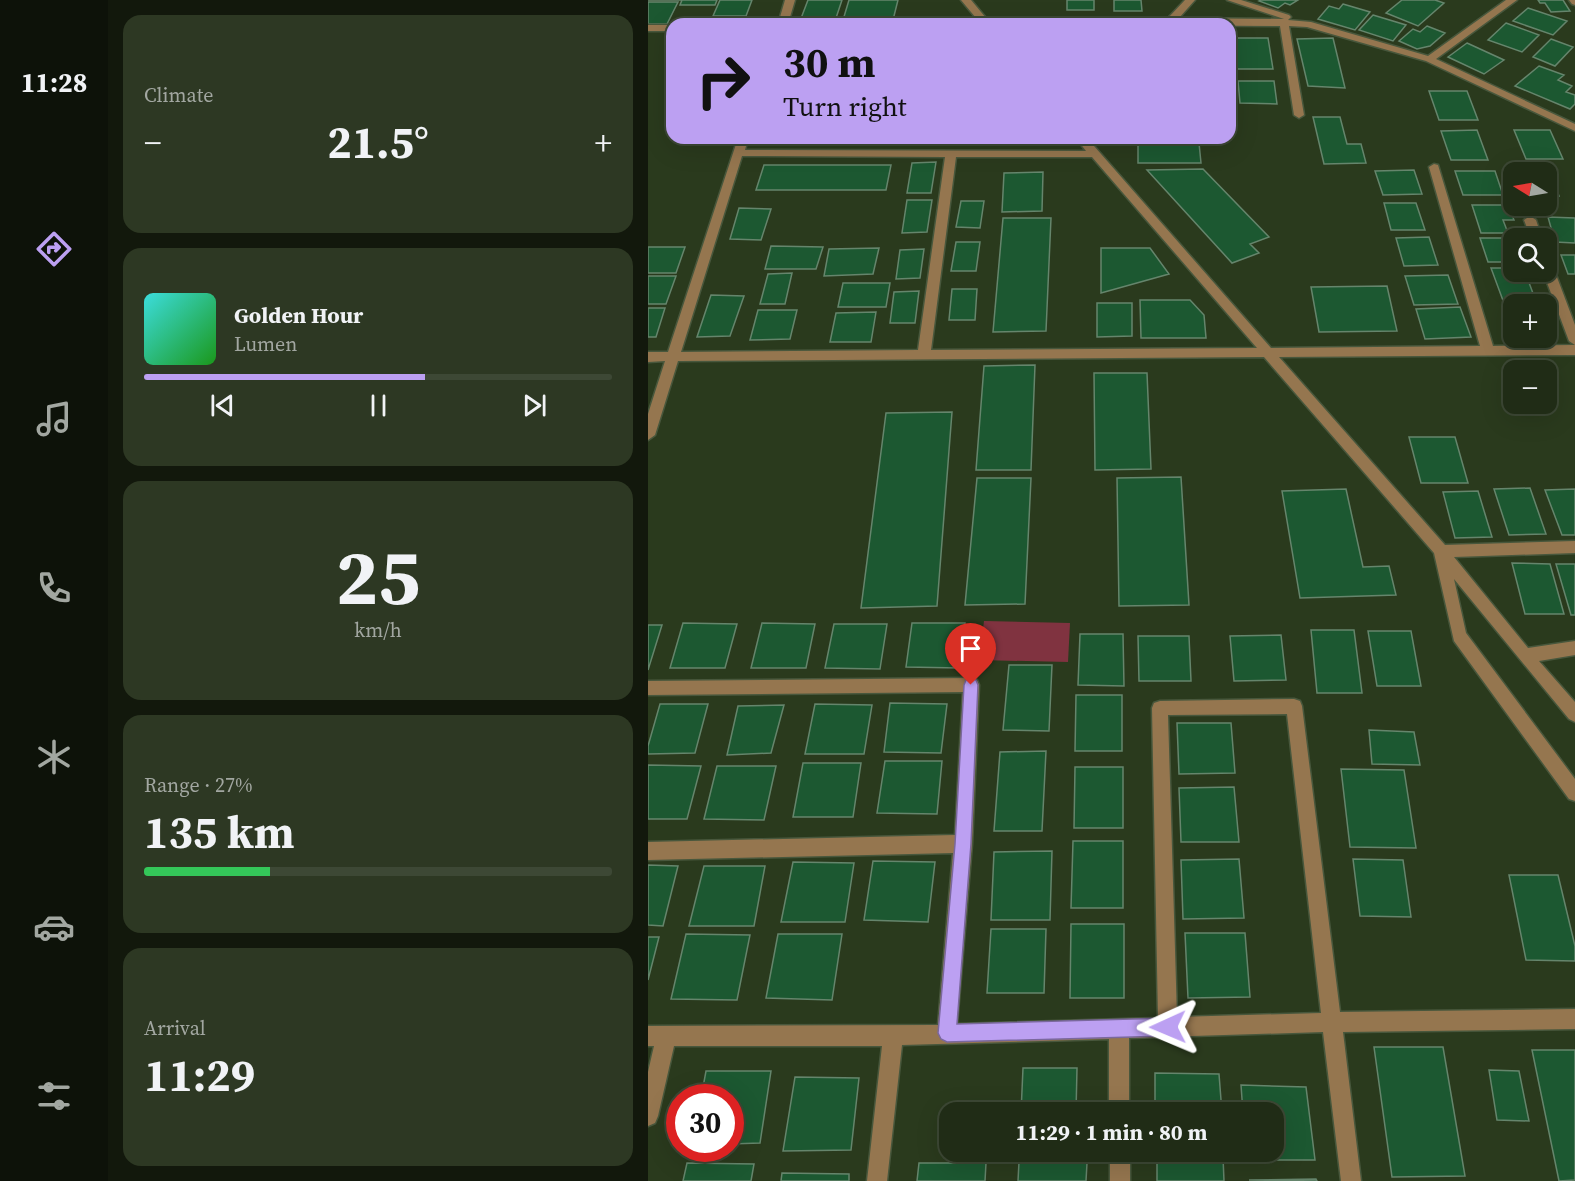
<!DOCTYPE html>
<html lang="en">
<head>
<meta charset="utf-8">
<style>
	:root { --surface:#202c16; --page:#2d3823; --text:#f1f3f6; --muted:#a2a7a1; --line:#3d4835; --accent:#bca0f2 }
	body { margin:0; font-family:"Source Serif 4",serif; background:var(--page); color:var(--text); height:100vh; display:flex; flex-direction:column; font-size:22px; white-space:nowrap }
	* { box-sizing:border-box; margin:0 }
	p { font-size:20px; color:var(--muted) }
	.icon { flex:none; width:33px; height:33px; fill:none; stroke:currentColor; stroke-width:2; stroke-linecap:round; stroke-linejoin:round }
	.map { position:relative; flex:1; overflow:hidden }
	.side { display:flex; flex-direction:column; gap:15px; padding:15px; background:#12180c; width:540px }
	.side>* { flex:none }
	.banner { position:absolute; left:18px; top:18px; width:570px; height:126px; border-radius:18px; box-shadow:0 6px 24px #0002,0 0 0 2px var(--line); background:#bca0f2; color:#111; overflow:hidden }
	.needle { width:39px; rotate:281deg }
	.buttons { position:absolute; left:855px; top:162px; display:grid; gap:12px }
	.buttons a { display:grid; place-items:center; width:54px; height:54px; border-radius:12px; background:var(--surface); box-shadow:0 6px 24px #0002,0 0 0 2px var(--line); font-size:30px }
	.speed { position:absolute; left:18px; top:1084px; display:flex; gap:12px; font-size:30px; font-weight:700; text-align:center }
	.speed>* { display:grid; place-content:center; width:78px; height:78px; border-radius:50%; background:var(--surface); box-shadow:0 6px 24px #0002,0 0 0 2px var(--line); line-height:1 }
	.speed .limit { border:9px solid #d22; background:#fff; color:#111 }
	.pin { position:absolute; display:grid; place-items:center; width:51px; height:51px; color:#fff; margin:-62px -26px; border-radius:50% 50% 50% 0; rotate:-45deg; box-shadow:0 0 6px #0007 }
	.pin .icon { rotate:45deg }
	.me { position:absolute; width:66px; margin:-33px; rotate:269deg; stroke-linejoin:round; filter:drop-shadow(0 0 4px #0008) }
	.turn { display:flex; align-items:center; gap:21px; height:126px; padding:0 18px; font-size:27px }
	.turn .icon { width:78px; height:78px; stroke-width:2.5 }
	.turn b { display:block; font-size:42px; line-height:51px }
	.big { font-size:45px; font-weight:700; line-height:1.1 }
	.side .tile { flex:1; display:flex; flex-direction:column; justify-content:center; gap:9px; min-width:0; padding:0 21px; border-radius:18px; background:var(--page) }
	.side .dial { align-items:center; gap:0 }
	.dial b { font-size:78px; line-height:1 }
	.song { display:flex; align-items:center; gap:18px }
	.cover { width:72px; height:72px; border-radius:9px; background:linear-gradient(135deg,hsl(180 70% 55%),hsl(120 70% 35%)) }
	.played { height:6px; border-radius:3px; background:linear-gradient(90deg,var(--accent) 60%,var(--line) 60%) }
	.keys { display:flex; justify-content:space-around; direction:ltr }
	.heat { display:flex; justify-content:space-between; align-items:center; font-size:33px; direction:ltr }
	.charge { height:9px; border-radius:4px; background:linear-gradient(90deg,#34c759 27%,var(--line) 0) }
	.trip { position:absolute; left:291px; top:1102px; width:345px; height:60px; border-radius:18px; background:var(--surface); box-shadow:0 6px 24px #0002,0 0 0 2px var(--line); font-weight:700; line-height:60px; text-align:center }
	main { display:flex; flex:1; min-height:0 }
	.tabs { display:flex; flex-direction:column; width:108px; justify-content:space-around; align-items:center; background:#0d1209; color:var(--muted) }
	.tabs .icon { width:42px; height:42px }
	.tabs .current { color:var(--accent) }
	.tabs b { font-size:27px; color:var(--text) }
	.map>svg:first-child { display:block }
	.green { fill:#803340 }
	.building { fill:#1c5831; stroke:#65856c; stroke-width:1.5 }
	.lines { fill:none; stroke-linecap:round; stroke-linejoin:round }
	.minor-casing { stroke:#48573c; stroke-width:3 }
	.minor { fill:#95764f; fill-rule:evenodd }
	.route { fill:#bca0f2; stroke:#7a689d; stroke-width:1.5 }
</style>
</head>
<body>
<main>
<nav class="tabs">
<b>11:28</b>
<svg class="icon current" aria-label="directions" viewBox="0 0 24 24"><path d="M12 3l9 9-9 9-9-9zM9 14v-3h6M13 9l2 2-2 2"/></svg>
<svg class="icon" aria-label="music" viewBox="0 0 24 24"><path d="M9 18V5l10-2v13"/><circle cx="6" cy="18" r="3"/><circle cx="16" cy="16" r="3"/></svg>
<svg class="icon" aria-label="phone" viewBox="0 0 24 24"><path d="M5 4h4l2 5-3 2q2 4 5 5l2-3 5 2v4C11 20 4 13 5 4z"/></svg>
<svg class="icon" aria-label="climate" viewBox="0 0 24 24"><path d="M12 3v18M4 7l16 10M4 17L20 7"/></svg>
<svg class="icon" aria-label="car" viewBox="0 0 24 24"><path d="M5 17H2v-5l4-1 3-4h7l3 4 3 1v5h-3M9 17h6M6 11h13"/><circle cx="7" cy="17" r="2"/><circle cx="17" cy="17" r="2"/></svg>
<svg class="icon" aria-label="filters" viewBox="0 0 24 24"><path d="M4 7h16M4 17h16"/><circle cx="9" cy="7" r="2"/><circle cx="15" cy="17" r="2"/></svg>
</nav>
<section class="side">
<div class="tile"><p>Climate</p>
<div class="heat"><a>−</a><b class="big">21.5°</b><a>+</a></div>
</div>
<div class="tile">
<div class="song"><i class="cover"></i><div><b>Golden Hour</b><p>Lumen</p></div></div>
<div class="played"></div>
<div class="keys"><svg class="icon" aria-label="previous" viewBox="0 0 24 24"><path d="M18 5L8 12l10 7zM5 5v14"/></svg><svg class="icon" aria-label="pause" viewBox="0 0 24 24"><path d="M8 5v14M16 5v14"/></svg><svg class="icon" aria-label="next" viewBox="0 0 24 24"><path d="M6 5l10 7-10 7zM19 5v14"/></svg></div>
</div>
<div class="tile dial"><b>25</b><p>km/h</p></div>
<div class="tile"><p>Range · 27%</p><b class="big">135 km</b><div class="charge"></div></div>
<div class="tile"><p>Arrival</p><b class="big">11:29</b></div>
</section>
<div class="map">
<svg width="927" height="1181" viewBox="0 0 927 1181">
	<rect width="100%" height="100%" fill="#2a3a1d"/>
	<path class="green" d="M336 621 422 623 420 662 331 660Z"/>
	<path class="building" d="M0 0H69L67 5H32L34 0Z
		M72 0H104L98 16H65Z
		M160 0H194L187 21H152Z
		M201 0H250L245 20H195Z
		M419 0H446V10H419Z
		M466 0H493L494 11H466Z
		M613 0H650L642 5 637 3 630 8 611 1Z
		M754 0H787L796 3 770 26 738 13Z
		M890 0H915L922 11 903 12 897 3H892Z
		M0 2H30L19 24H0Z
		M695 4 722 12 707 30 670 19 681 6 691 9Z
		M880 8 919 21 905 35 865 21Z
		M725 15 758 25 745 41 711 30Z
		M858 23 891 35 874 52 840 40Z
		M779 26 797 33 782 46 769 49 751 41 765 29 772 32Z
		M582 38H620L625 69H585Z
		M685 38 697 88 660 86 649 39Z
		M903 39 925 47 907 66 885 57Z
		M819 43 856 60 836 74 800 57Z
		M891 66 916 75 910 80 924 86 918 92 927 95V104L922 109 867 86Z
		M590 81H626L629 104 592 103Z
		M781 91H819L830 120H791Z
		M665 117H692L699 144H713L718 163 676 164Z
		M829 130 840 160H803L793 131Z
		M866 130H902L915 159H878Z
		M490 143H551L553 163H490Z
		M288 162 283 193H259L264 163Z
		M116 165H243L238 190H108Z
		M867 167 900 168 911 196H898V172H869Z
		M555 169 621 237 602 244 611 253 584 263 499 170Z
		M766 170 774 194 735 195 727 171Z
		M807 171H847L855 195H815Z
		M395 172 394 211 354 212 356 173Z
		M259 200H284L279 232 254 233Z
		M313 201H336L332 228 308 227Z
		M736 203H768L777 230H743Z
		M824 205H860L866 220H855L860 233H833Z
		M91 208 123 209 113 240 82 239Z
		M900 217 927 218V243L907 242Z
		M355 218H403L398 331 345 332Z
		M781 237 790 265 756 266 748 238Z
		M832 238H855L864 262H840Z
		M308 242H332L328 271H303Z
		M123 246 175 247 168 269H117Z
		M0 247H37L28 273H0Z
		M231 248 225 274 176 276 181 249Z
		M453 248H502L521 274 453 293Z
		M276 249 272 278 248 279 252 250Z
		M913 255H927V274H920Z
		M843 268H866V272H877L889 304H866V314H860Z
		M144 273 137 304H112L120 274Z
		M800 275 810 304 766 305 757 276Z
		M0 276H28L18 304H0Z
		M195 283H242L238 307H190Z
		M739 286 749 331 671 332 663 287Z
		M304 289H329L327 320H301Z
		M271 291 267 323H242L246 292Z
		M63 295 96 296 82 336 49 337Z
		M492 300H542L556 315 558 338H493Z
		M449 303H484V336L449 337Z
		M812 307 823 337 777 339 768 309Z
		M0 308H17L8 337H0Z
		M110 310H149L142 339 102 340Z
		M228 312 223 342H182L188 313Z
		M387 365 383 470H328L336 366Z
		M446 373H499L503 469 447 470Z
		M304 412 289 606 213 608 238 413Z
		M761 437H807L820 483H773Z
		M533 477 541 605 471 606 469 478Z
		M329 478H383L377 604 317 605Z
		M882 488 898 534 861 535 846 489Z
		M698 489 715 567 741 566 748 595 652 598 634 491Z
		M927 489V535H914L897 490Z
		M830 491 844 537 807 538 795 492Z
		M864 563 902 564 916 614H877Z
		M908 564H927V615H923Z
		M35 623 89 624 77 668H22Z
		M114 623 167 624 158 668H103Z
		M264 623H317L312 668 258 667Z
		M186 624H239L232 669 177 668Z
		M0 625H14L0 670Z
		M663 630H706L714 693H669Z
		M720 631H763L773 686H729Z
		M432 634H475L476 686 430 685Z
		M633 635 638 680 586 681 582 636Z
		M490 636H541L543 681H491Z
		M361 665H404L401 731 355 730Z
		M428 695H474V751H427Z
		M242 703 299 704 293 753 236 752Z
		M12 704H60L47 753 0 754V746Z
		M167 704 224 705 216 754H157Z
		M136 705 123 753 79 755 90 706Z
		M529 723H583L587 773 531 774Z
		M721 730 766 732 772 765 724 764Z
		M398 751 394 831H346L352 752Z
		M237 761H294L289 814 229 813Z
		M155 763H213L205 817H145Z
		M0 765 53 766 39 819H0Z
		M69 766H128L116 820 56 819Z
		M427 767H475V828H426Z
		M693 769 756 770 768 848 702 847Z
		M586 787 591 842H533L531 788Z
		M425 841H475V908H423Z
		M404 851 402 920H343L346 852Z
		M591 859 596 918 535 919 533 860Z
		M705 859 755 860 763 917 712 916Z
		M225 861 287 862 280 922 216 920Z
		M145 862 206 863 197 922H133Z
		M0 865 30 866 15 926 0 925Z
		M56 866H117L106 926H41Z
		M861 875H910L927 946V961L878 960Z
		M423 924H476V998H422Z
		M343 929H398L396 993H339Z
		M537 933H597L602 997 540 998Z
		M38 934 102 935 89 1000 23 999Z
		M130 934H194L184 1000 118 998Z
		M0 937H11L0 980Z
		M726 1047H795L817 1176 744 1177Z
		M884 1050H927V1180L911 1181Z
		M375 1068H429L428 1113H373Z
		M841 1070 871 1071 881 1121 849 1120Z
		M58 1071H123L112 1143 82 1144V1098H53Z
		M507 1073 571 1074 574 1113H507Z
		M147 1077 211 1078 203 1150 135 1151Z
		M593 1085 658 1087 667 1160H598L597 1152H626V1113H595Z
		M575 1157 576 1181H509V1158Z
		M371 1162 439 1163 438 1181H370Z
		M39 1163 106 1164 103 1181H35Z
		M271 1163H338L337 1181H269Z
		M134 1173 201 1174V1181H133Z
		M668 1179 669 1181 601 1180Z"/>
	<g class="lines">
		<g class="minor-casing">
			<path id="minor" d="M137 0H147L140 24H130Z
				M313 0H323L343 24H333Z
				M537 0H547L531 18 636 19 579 0H593L641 15 643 17 640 20 663 22 780 56 858 0H869L788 59 927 124V131L778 61 659 27 641 26 656 115 651 118 646 115 632 26 345 24 363 18H520Z
				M921 0H927V5L924 4Z
				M0 25H24V31H0Z
				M90 138H100L97 150 438 151 428 138H439L623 348 832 346 781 167 786 164 790 165 845 346 927 345 921 341 895 272H898V260L904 264 927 325V355L631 357 797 545 927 541V553L806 557 880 648 927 641V655L891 661 927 702V722L921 719 806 579 818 633 927 779V801L921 799 806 641 786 553 616 357 30 361 7 435 0 440V414L17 361 0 362V352H20ZM94 156 297 157 270 350 33 352ZM308 157H444L609 348 283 350Z
				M882 216 888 220 894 238H883L876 220Z
				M323 678 329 680 331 685 324 844 309 1024 510 1018 504 708 506 703 512 701 646 699 652 701 654 706 692 1012 927 1009V1029L695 1032 713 1181H693L675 1032 481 1038V1113H461V1039L254 1045 239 1181H219L234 1046H26L10 1116 7 1123 0 1126V1072L6 1046H0V1026L290 1025 305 853 0 860V842L307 835 315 692 0 695V681ZM639 714 673 1013 529 1017 520 715Z
				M462 1152H482V1181H462Z"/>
		</g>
		<use href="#minor" class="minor"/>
	</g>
	<path class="route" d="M323 678 328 680 330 685 323 844 309 1024 520 1018 526 1021 529 1027 526 1033 520 1036 299 1042 293 1039 290 1033 307 844 316 685 318 680Z"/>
</svg>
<div class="buttons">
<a><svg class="needle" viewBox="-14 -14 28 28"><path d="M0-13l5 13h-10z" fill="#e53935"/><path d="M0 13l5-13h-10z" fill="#a2a7a1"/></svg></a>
<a><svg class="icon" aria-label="search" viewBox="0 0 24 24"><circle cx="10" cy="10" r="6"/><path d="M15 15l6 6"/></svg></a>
<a>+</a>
<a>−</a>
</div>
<div class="speed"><div class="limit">30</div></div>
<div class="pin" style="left:323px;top:685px;background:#d93025"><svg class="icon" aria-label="arrive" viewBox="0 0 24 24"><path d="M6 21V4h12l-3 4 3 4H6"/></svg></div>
<svg class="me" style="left:520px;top:1027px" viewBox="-20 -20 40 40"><path d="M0-17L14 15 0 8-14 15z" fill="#bca0f2" stroke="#fff" stroke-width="4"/></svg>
<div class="trip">11:29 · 1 min · 80 m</div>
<div class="banner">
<div class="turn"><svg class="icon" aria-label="right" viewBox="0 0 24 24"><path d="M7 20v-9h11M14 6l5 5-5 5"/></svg><div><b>30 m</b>Turn right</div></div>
</div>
</div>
</main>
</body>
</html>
